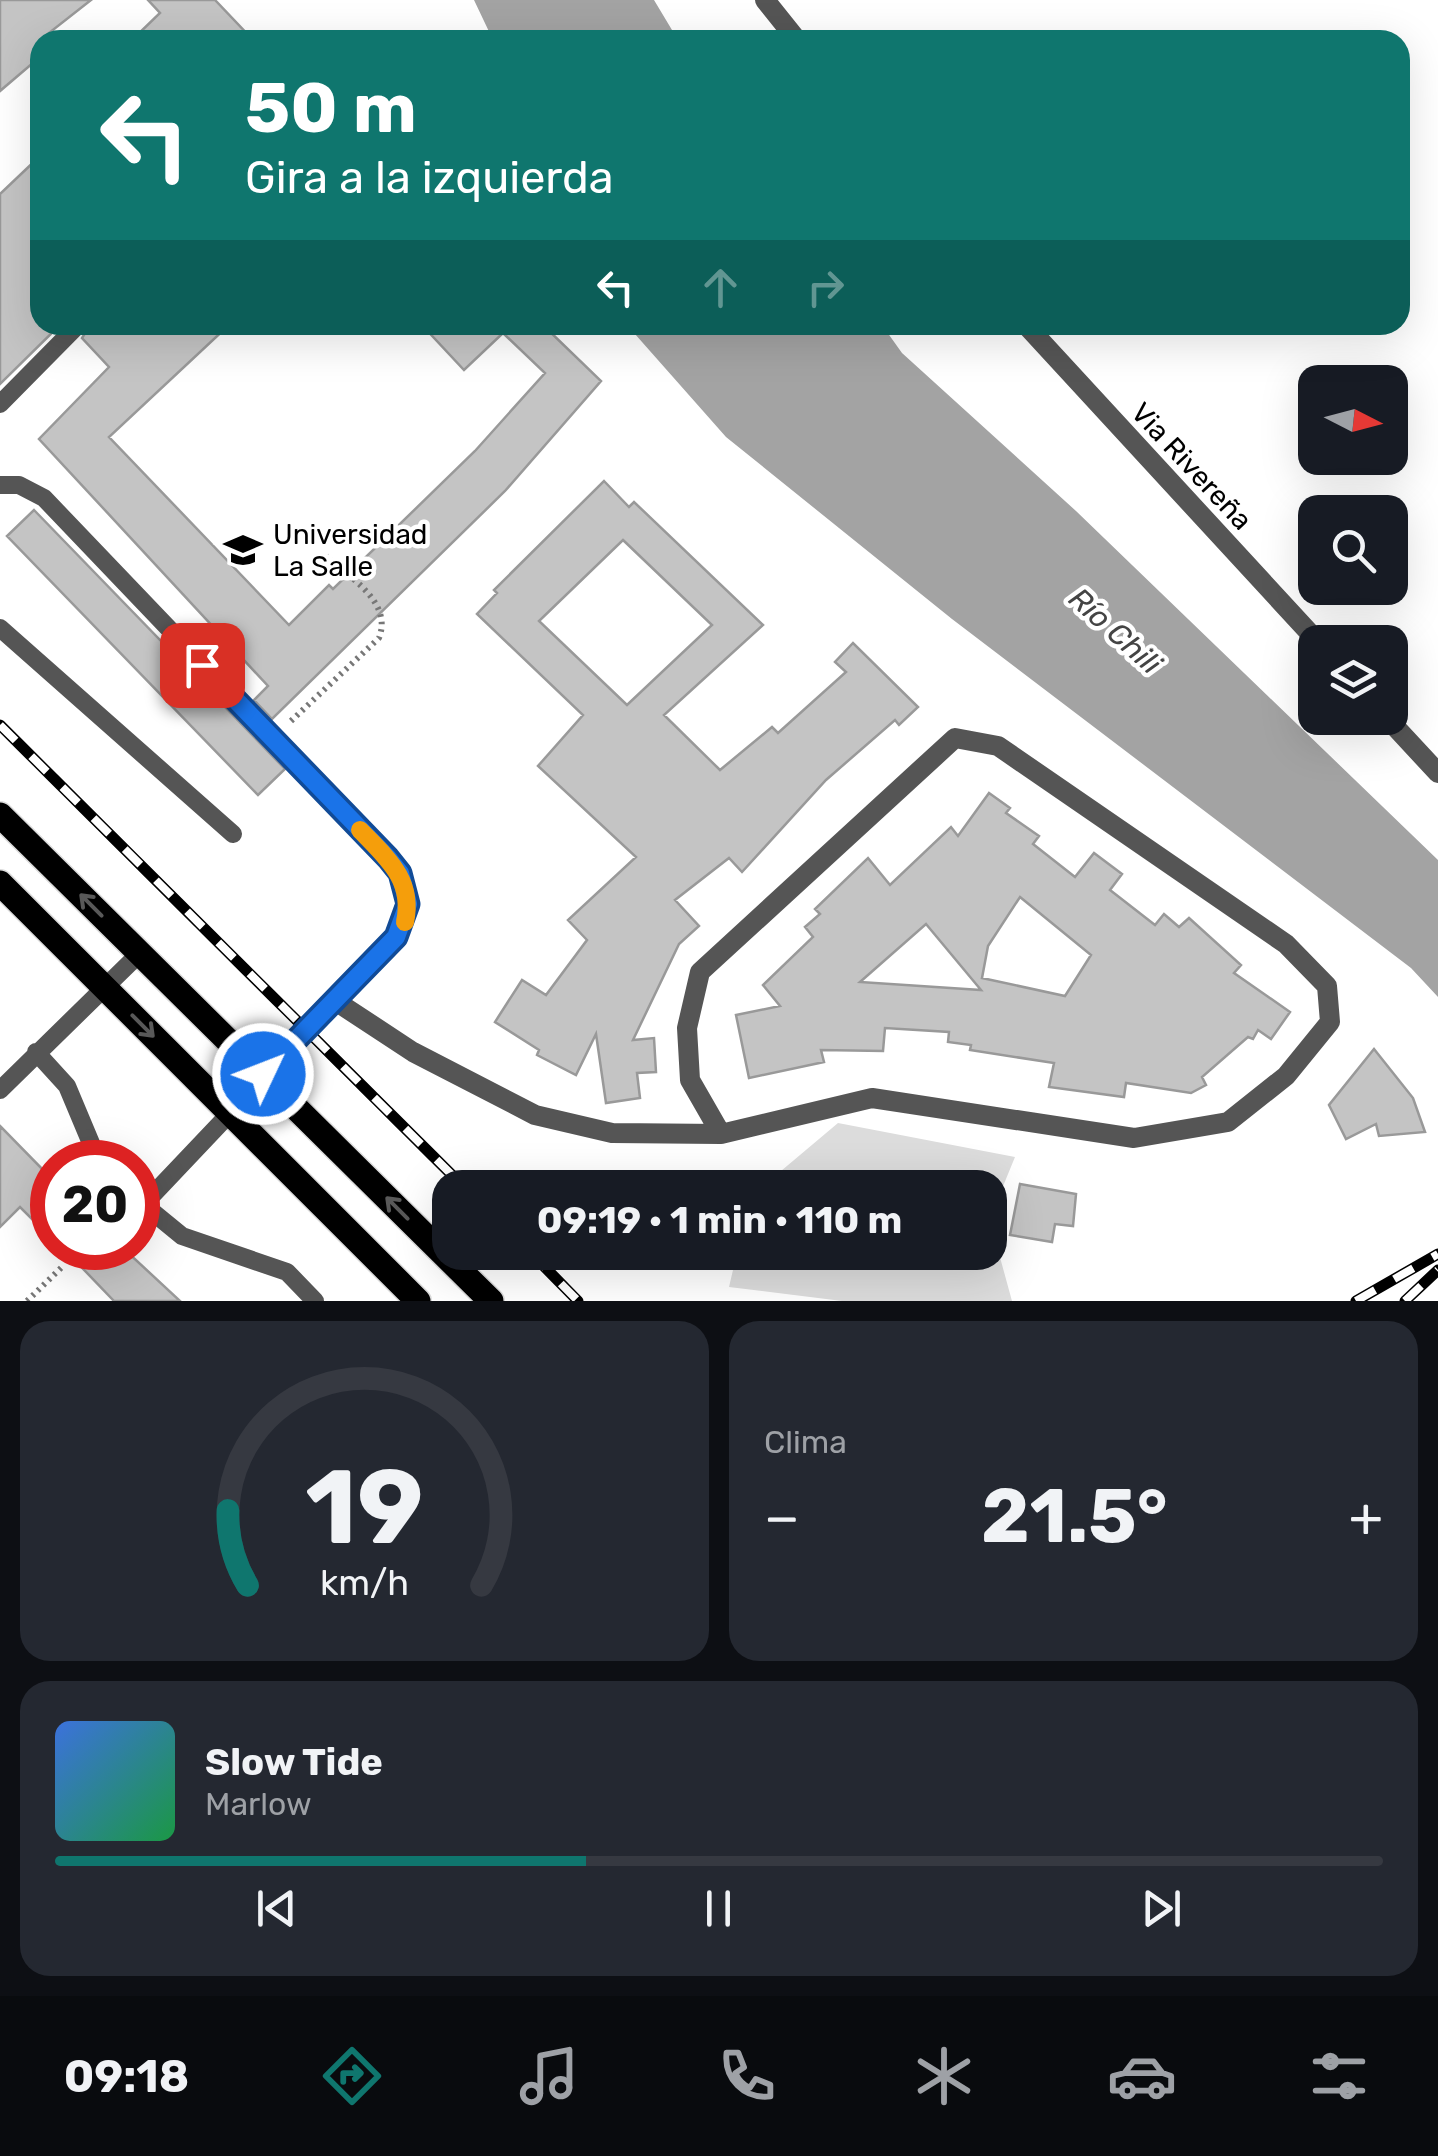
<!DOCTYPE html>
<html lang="es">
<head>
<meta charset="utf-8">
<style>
	:root { --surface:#171b24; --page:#242831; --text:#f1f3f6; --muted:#9ea1a6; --line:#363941; --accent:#0f766e }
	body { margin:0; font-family:Rubik,sans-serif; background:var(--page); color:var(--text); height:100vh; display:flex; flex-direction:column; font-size:38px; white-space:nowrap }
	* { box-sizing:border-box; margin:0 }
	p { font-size:32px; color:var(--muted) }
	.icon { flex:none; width:55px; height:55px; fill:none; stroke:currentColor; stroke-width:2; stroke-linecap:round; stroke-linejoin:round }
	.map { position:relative; height:1301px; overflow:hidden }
	.drawer { display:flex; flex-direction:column; gap:20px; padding:20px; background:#0d0f14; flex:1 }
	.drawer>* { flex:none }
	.banner { position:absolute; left:30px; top:30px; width:1380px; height:305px; border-radius:30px; box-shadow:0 10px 40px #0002; background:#0f766e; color:#fff; overflow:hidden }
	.needle { width:65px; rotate:96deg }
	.tools { position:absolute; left:1298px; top:365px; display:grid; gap:20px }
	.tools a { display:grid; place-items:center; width:110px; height:110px; border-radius:20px; background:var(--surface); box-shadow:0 10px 40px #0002; font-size:50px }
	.speed { position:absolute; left:30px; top:1140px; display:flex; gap:20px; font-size:50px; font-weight:700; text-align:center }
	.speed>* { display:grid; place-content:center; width:130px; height:130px; border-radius:50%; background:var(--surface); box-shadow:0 10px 40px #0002; line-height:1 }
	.speed .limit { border:15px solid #d22; background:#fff; color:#111 }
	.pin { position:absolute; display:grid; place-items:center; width:85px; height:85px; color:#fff; margin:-42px; border-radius:20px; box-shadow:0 5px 15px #0006 }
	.me { position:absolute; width:110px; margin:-55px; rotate:47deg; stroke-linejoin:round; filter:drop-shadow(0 0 8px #0008) }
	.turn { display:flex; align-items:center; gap:35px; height:210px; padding:0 50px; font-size:45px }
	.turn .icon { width:130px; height:130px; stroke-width:2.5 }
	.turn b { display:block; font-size:70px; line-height:85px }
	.lanes { display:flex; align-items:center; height:95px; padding:0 50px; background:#0003; justify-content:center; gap:50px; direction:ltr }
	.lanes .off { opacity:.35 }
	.big { font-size:75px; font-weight:700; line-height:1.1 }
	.drawer .tile { flex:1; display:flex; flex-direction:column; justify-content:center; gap:15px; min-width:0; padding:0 35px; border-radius:30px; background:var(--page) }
	.drawer .dial { align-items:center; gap:0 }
	.dial svg { height:260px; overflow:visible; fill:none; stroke:var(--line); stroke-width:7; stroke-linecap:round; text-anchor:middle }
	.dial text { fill:var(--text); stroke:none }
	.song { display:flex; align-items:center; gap:30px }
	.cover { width:120px; height:120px; border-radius:15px; background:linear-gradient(135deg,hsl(220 70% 55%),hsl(140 70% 35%)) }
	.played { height:10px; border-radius:5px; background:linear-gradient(90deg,var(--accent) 40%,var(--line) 40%) }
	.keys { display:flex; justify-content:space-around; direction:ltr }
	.heat { display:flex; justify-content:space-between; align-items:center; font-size:55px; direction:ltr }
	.drawer .tiles { flex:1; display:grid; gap:20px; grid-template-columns:1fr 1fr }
	.tile:last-child { grid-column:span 2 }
	.trip { position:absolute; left:432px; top:1170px; width:575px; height:100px; border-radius:30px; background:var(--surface); box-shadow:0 10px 40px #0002; font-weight:700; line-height:100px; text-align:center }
	.dock { display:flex; height:160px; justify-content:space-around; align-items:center; background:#090b0e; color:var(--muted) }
	.dock .icon { width:70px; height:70px }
	.dock .selected { color:var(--accent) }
	.dock b { font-size:45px; color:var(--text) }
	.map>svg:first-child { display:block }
	.green { fill:#dcdcdc }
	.water { fill:#a3a3a3 }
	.building { fill:#c4c4c4; stroke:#999; stroke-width:2.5; fill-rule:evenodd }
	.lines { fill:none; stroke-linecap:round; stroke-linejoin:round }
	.primary-casing { stroke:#dbdbdb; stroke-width:28 }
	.path { stroke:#777; stroke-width:6; stroke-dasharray:2.5 5; stroke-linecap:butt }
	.service { stroke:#555; stroke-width:18 }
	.minor { stroke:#555; stroke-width:20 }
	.primary { stroke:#000; stroke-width:25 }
	.rail-casing { stroke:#000; stroke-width:11 }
	.rail { stroke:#fff; stroke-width:8; stroke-dasharray:22; stroke-linecap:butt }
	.oneway { stroke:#595959 }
	.route-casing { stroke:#114b97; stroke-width:25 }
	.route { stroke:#1a73e8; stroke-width:18 }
	.slow { stroke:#f59e0b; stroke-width:18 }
	.labels { text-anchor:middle; stroke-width:9; stroke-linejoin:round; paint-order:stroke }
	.street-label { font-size:28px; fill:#000; stroke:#fff }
	.poi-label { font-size:28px; fill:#000; stroke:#fff; text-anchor:start }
	.water-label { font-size:30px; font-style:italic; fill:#444; stroke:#fff }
</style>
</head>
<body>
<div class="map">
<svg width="1438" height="1301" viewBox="0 0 1438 1301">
	<rect width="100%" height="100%" fill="#fff"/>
	<path class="green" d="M838 1123 1015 1157 990 1218V1188L762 1187Z
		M990 1221 1012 1301H842L729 1287 737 1253 990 1252Z"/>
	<path class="water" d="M474 0H654L678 40H493Z
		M627 325H882L902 353 1076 511 1438 860V997L1411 968 952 619 726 437Z"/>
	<path class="building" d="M0 0H91L40 40V57L0 91Z
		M148 0H215L253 40H132L160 13Z
		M40 156V325H60L0 384V194Z
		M90 325H229L109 437 289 625 329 585 333 589 475 451 545 373 503 333 464 370 422 325H543L601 381 505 491 272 719 254 700 268 686 39 439 109 367 82 338Z
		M604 481 629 507 634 502 763 625 664 715 720 770 772 727 778 733 846 672 835 662 853 643 918 707 899 725 895 720 826 780 742 872 729 858 675 900 699 926 679 944 633 1040 654 1038 656 1072 637 1073 640 1098 606 1103 596 1034 576 1075 537 1055 539 1050 495 1022 522 980 546 995 587 940 568 920 636 857 538 766 583 715 477 614 497 593 494 590ZM623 540 712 625 627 705 539 621Z
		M34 510 285 769 258 795 7 536Z
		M989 793 1010 808 1006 813 1039 836 1033 844 1075 877 1094 853 1122 874 1110 890 1155 925 1164 914 1179 927 1189 918 1241 965 1234 973 1290 1012 1271 1039 1258 1030 1253 1039 1248 1037 1202 1077 1206 1085 1191 1093 1126 1083 1124 1097 1049 1087 1054 1063 970 1050 971 1045 948 1042 949 1032 885 1028 883 1051 821 1050 824 1062 749 1078 736 1015 780 1006 763 985 813 937 805 927 820 914 815 909 868 858 890 885 951 827 958 836ZM1020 897 1091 955 1065 996 982 978 988 946ZM926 924 981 990 860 982Z
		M1374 1049 1413 1098 1425 1132 1379 1136 1376 1124 1346 1139 1329 1105Z
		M0 1126 52 1179V1239L20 1207 0 1227Z
		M1020 1184 1076 1194 1073 1226 1055 1224 1052 1242 1010 1235Z
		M63 1248H123L180 1301H114Z"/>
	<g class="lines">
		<g class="primary-casing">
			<path id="primary" d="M0 815 491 1301
				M0 883 418 1301"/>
		</g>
		<path class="path" d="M291 721 379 638C393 602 349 577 326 556
			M27 1301 63 1266"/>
		<path class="service" d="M0 404 78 325
			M0 485H19L44 498 388 858C409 884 412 908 397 937L142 1206
			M0 628 233 834
			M36 1052 67 1086 93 1148 106 1162
			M0 1090 140 953
			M138 1200 182 1236 287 1272 315 1301"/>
		<path class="minor" d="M765 0 797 40
			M1026 325 1318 642
			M1387 718 1438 773
			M337 1002 413 1052 535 1115 612 1133 721 1134 872 1098 1134 1138 1228 1122 1286 1076 1330 1022 1327 986 1286 944 998 746 955 738 700 972 687 1028 690 1080 721 1134"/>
		<use href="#primary" class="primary"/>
		<g class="rail-casing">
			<path id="rail" d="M0 725 465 1188
				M530 1252 578 1301
				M1356 1301 1438 1254
				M1405 1301 1438 1270"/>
		</g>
		<use href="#rail" class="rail"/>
	</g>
	<defs><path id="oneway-shaft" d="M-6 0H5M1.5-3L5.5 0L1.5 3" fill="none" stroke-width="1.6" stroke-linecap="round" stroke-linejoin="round" transform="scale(2.5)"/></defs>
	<g class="oneway">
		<use href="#oneway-shaft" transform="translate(91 905) rotate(-135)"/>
		<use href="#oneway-shaft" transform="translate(143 1026) rotate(45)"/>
		<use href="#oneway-shaft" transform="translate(397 1208) rotate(-135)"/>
	</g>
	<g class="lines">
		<g class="route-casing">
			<path id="route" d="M202 665 388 858 400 873 408 904 396 937 263 1074"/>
		</g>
		<use href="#route" class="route"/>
		<path class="slow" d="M360 830C387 858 414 880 405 922"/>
	</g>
	<defs>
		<g id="university-bare" transform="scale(3)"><path d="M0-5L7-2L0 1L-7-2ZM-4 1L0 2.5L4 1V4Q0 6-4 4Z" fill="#000" stroke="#fff" stroke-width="2.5" paint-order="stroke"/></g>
	</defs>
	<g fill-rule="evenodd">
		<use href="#university-bare" x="243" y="550"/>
	</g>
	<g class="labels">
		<g class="street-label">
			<text transform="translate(1192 466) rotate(47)" y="10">Via Rivereña</text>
		</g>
		<g class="poi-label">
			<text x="273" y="544">Universidad<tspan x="273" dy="32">La Salle</tspan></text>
		</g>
		<g class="water-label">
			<text transform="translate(1115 631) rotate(42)" y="10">Río Chili</text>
		</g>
	</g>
</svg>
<div class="tools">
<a><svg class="needle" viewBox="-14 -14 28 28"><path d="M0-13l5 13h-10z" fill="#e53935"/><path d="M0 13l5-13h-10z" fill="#9ea1a6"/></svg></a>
<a><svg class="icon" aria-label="search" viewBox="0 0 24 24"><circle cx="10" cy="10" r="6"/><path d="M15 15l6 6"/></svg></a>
<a><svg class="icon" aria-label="layers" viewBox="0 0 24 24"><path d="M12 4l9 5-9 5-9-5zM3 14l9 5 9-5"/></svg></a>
</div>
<div class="speed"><div class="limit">20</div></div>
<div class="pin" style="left:202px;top:665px;background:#d93025"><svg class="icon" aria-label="arrive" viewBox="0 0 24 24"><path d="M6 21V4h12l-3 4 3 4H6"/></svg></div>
<svg class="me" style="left:263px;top:1074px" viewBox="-20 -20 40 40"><circle r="17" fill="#1a73e8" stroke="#fff" stroke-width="3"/><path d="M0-11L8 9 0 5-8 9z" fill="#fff"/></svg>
<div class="trip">09:19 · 1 min · 110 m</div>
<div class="banner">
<div class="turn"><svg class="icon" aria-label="left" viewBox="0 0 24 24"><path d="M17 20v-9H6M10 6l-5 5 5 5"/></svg><div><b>50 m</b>Gira a la izquierda</div></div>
<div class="lanes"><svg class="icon" aria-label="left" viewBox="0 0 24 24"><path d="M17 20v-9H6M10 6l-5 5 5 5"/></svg><svg class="icon off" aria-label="ahead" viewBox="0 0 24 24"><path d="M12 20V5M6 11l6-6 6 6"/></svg><svg class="icon off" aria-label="right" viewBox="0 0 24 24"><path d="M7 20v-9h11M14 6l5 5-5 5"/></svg></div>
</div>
</div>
<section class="drawer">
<div class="tiles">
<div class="tile dial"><svg viewBox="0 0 100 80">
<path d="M14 69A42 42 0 1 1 86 69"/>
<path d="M14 69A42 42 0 0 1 8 46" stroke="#0f766e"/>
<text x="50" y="56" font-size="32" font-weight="700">19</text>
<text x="50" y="72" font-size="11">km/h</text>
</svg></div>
<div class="tile"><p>Clima</p>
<div class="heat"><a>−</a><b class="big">21.5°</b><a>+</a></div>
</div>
<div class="tile">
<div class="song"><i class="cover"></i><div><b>Slow Tide</b><p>Marlow</p></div></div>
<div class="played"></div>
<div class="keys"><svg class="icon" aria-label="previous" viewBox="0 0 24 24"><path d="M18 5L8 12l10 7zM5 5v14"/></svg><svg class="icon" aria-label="pause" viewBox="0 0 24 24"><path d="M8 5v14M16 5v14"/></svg><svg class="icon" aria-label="next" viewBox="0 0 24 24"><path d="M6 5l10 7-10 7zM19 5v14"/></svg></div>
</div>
</div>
</section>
<nav class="dock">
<b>09:18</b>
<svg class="icon selected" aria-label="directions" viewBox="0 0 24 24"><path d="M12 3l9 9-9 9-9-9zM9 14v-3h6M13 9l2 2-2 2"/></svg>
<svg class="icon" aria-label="music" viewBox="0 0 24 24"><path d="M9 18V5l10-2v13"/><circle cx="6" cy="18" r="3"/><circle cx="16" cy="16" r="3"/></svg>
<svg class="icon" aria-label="phone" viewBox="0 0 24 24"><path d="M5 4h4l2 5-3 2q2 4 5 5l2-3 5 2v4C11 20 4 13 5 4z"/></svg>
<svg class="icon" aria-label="climate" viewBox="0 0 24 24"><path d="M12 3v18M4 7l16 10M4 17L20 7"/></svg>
<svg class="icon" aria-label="car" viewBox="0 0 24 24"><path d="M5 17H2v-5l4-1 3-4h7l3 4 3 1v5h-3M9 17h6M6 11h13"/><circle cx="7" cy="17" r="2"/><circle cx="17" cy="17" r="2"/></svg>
<svg class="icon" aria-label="filters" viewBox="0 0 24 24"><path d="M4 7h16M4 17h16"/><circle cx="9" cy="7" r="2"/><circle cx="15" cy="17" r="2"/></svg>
</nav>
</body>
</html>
